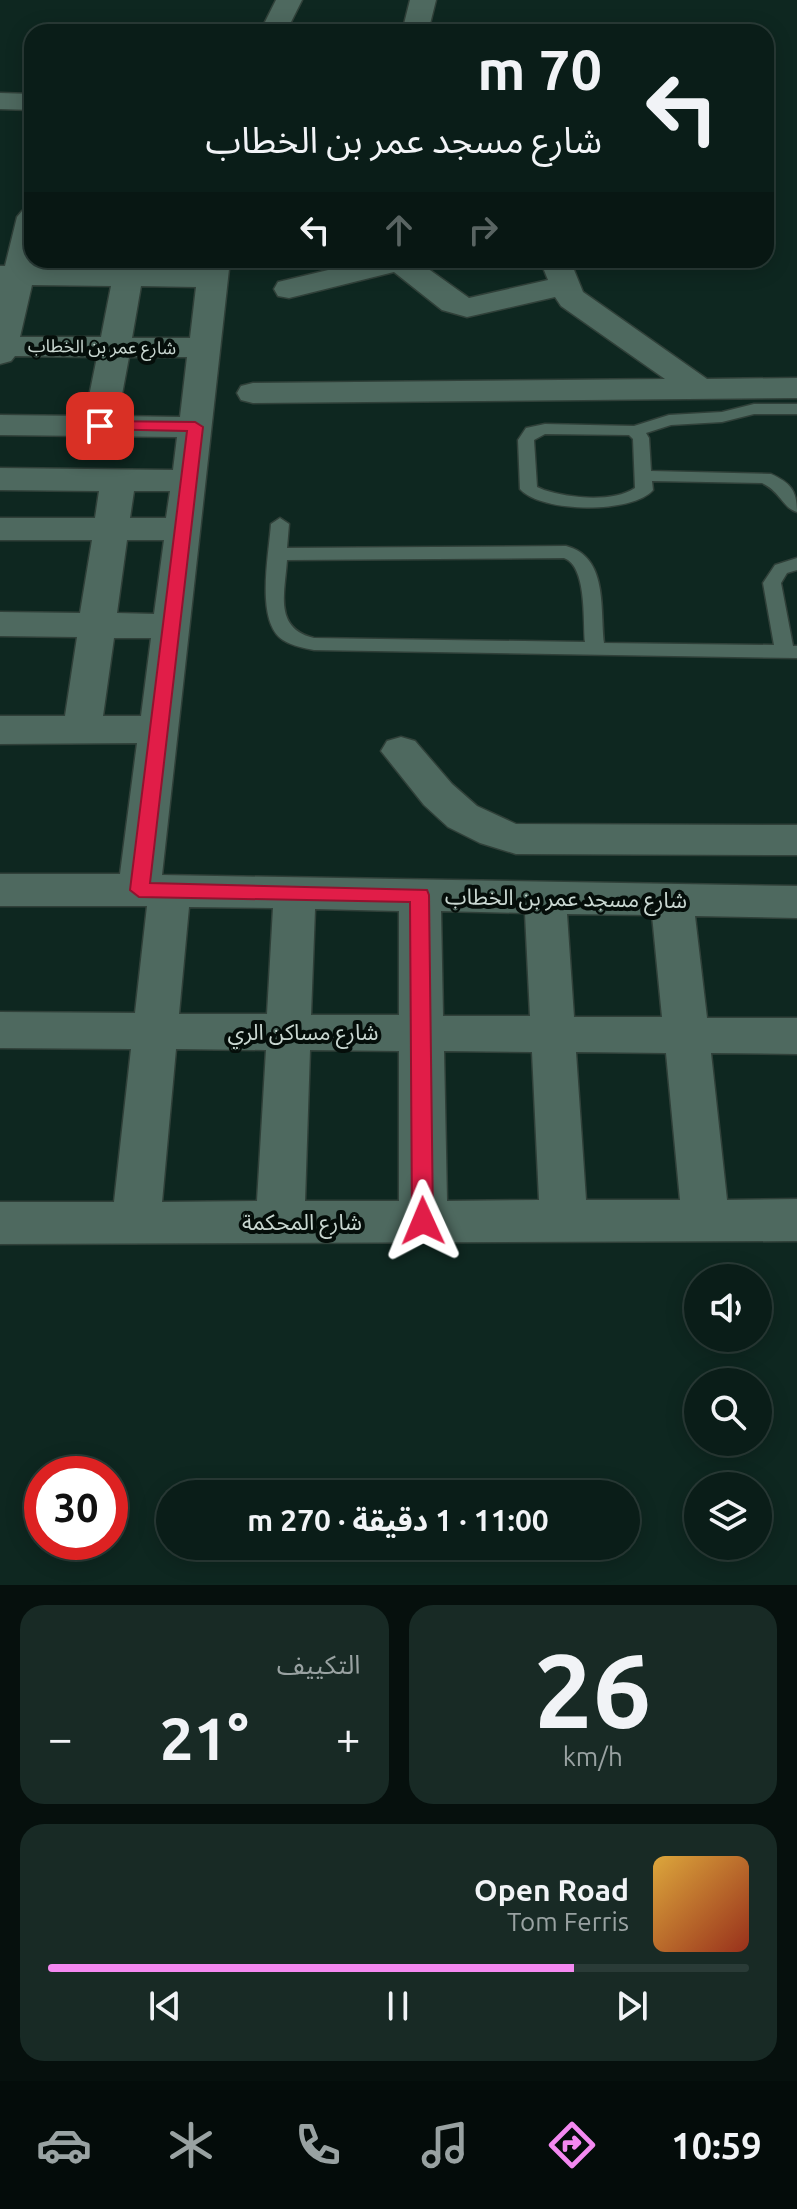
<!DOCTYPE html>
<html lang="ar">
<head>
<meta charset="utf-8">
<style>
	:root { --surface:#0a1d18; --page:#182a25; --text:#f1f3f6; --muted:#99a2a2; --line:#2a3b37; --accent:#f489f1 }
	body { margin:0; font-family:Ubuntu,"Noto Sans Arabic",sans-serif; background:var(--page); color:var(--text); direction:rtl; height:100vh; display:flex; flex-direction:column; font-size:30px; white-space:nowrap }
	* { box-sizing:border-box; margin:0 }
	p { font-size:26px; color:var(--muted) }
	.icon { flex:none; width:44px; height:44px; fill:none; stroke:currentColor; stroke-width:2; stroke-linecap:round; stroke-linejoin:round }
	.map { position:relative; height:1585px; overflow:hidden; direction:ltr }
	.drawer { display:flex; flex-direction:column; gap:20px; padding:20px; background:#06100d; flex:1 }
	.drawer>* { flex:none }
	.guide { position:absolute; left:24px; top:24px; width:750px; height:244px; border-radius:24px; box-shadow:0 4px 20px #0003,0 0 0 2px var(--line); direction:rtl; background:#0a1d18; color:var(--text); overflow:hidden }
	.buttons { position:absolute; left:684px; top:1264px; display:grid; gap:16px }
	.buttons a { display:grid; place-items:center; width:88px; height:88px; border-radius:50%; background:var(--surface); box-shadow:0 4px 20px #0003,0 0 0 2px var(--line); font-size:40px }
	.speed { position:absolute; left:24px; top:1456px; display:flex; gap:16px; font-size:40px; font-weight:700; text-align:center }
	.speed>* { display:grid; place-content:center; width:104px; height:104px; border-radius:50%; background:var(--surface); box-shadow:0 4px 20px #0003,0 0 0 2px var(--line); line-height:1 }
	.speed .limit { border:12px solid #d22; background:#fff; color:#111 }
	.pin { position:absolute; display:grid; place-items:center; width:68px; height:68px; color:#fff; margin:-34px; border-radius:16px; box-shadow:0 4px 12px #0006 }
	.me { position:absolute; width:88px; margin:-44px; rotate:359deg; stroke-linejoin:round; filter:drop-shadow(0 0 6px #0008) }
	.turn { display:flex; align-items:center; gap:28px; height:168px; padding:0 40px; font-size:36px }
	.turn .icon { width:104px; height:104px; stroke-width:2.5 }
	.turn b { display:block; font-size:56px; line-height:68px }
	.lanes { display:flex; align-items:center; height:76px; padding:0 40px; background:#0003; justify-content:center; gap:40px; direction:ltr }
	.lanes .off { opacity:.35 }
	.big { font-size:60px; font-weight:700; line-height:1.1 }
	.drawer .card { flex:1; display:flex; flex-direction:column; justify-content:center; gap:12px; min-width:0; padding:0 28px; border-radius:24px; background:var(--page) }
	.drawer .dial { align-items:center; gap:0 }
	.dial b { font-size:104px; line-height:1 }
	.song { display:flex; align-items:center; gap:24px }
	.cover { width:96px; height:96px; border-radius:12px; background:linear-gradient(135deg,hsl(40 70% 55%),hsl(10 70% 35%)) }
	.played { height:8px; border-radius:4px; background:linear-gradient(90deg,var(--accent) 75%,var(--line) 75%) }
	.keys { display:flex; justify-content:space-around; direction:ltr }
	.heat { display:flex; justify-content:space-between; align-items:center; font-size:44px; direction:ltr }
	.drawer .tiles { flex:1; display:grid; gap:20px; grid-template-columns:1fr 1fr }
	.card:last-child { grid-column:span 2 }
	.trip { position:absolute; left:156px; top:1480px; width:484px; height:80px; border-radius:40px; background:var(--surface); box-shadow:0 4px 20px #0003,0 0 0 2px var(--line); font-weight:700; line-height:80px; text-align:center; direction:rtl }
	.dock { display:flex; height:128px; justify-content:space-around; align-items:center; background:#040c0a; color:var(--muted) }
	.dock .icon { width:56px; height:56px }
	.dock .current { color:var(--accent) }
	.dock b { font-size:36px; color:var(--text) }
	.map>svg:first-child { display:block }
	.lines { fill:none; stroke-linecap:round; stroke-linejoin:round }
	.service-casing { stroke:#304039; stroke-width:3 }
	.minor-casing { stroke:#304039; stroke-width:3 }
	.service { fill:#4e695f; fill-rule:evenodd }
	.minor { fill:#4e695f; fill-rule:evenodd }
	.route { fill:#e11d48; stroke:#92132f; stroke-width:2 }
	.labels { text-anchor:middle; stroke-width:8; stroke-linejoin:round; paint-order:stroke }
	.far-street-label { font-size:18px; fill:#c9d7d1; stroke:#050e0a }
	.street-label { font-size:22px; fill:#c9d7d1; stroke:#050e0a }
</style>
</head>
<body>
<div class="map">
<svg width="797" height="1585" viewBox="0 0 797 1585">
	<rect width="100%" height="100%" fill="#0e2720"/>
	<g class="lines">
		<g class="service-casing">
			<path id="service" d="M754 404H797V414H754L722 422 671 425 646 433 649 438 651 471 771 474C791 483 797 491 797 512 783 508 780 491 762 483L652 481 653 490C632 514 541 513 520 489L518 440 526 428 545 424 634 426 669 415 722 412ZM545 434 629 435 633 439 635 488C612 503 569 498 544 490L537 487 534 440Z
				M280 518 289 524 287 548 566 546C608 557 600 607 604 643L774 645 763 583 775 565 797 558V570L787 573 781 583 793 646H797V658L314 650C304 648 292 646 283 640 255 622 269 554 271 524ZM564 558C587 566 583 620 585 642L314 638C273 628 285 592 287 560Z"/>
		</g>
		<g class="minor-casing">
			<path id="minor" d="M276 0H302L286 32H260Z
				M410 0H436L428 32H402Z
				M0 93 32 94V110L0 109Z
				M32 208V260H37L36 266 114 267 116 260H146L145 268 199 269 200 260H230L162 875 797 886V918L695 916 707 1018H797V1054L711 1053 727 1200 797 1199V1241L0 1244V1202H114L131 1049 0 1048V1012L135 1013 147 906H0V874H120L137 743 0 744V716H65L77 637 0 636V612L80 613 92 540H0V518H95L99 491 0 490V468L173 470 177 437 0 435V415L85 416 97 357 15 356 11 361 0 364V266H5L17 217 22 211ZM32 285 111 286 101 337H20ZM141 286 196 287 190 338H132ZM129 357H187L180 417 118 416ZM134 491H170L166 518H130ZM127 540H164L154 614 117 613ZM114 638H151L141 716H103ZM189 907 273 908 267 1014H179ZM315 909 399 911V1015H311ZM441 911 525 913 530 1016H443ZM567 914 652 915 662 1017H574ZM176 1049 266 1050 257 1201 162 1202ZM310 1050 399 1051V1201H305ZM444 1051 532 1052 539 1200 447 1201ZM576 1052 666 1053 680 1200H586Z
				M370 260H422L420 263 469 298 548 280 540 260H570L583 292 707 379 797 378V398L253 403 241 400 237 393 241 386 253 383 665 379 561 306 555 297 467 317 442 310 394 272 289 298 278 296 274 289 278 282Z
				M401 737 415 741 452 784 477 806 516 824 797 825V855L516 854 480 843 448 827 424 805 381 751 387 741Z"/>
		</g>
		<use href="#service" class="service"/>
		<use href="#minor" class="minor"/>
	</g>
	<path class="route" d="M100 421 195 422 203 427 150 883 427 890 429 895 433 1221 430 1228 423 1231 415 1228 412 1221 410 902 139 897 130 890 187 431 94 429V423Z"/>
	<g class="labels">
		<g class="far-street-label">
			<text transform="translate(102 347) rotate(1)" y="6">شارع عمر بن الخطاب</text>
		</g>
		<g class="street-label">
			<text transform="translate(566 898) rotate(1)" y="8">شارع مسجد عمر بن الخطاب</text>
			<text x="303" y="1040">شارع مساكن الري</text>
			<text x="302" y="1230">شارع المحكمة</text>
		</g>
	</g>
</svg>
<div class="buttons">
<a><svg class="icon" aria-label="sound" viewBox="0 0 24 24"><path d="M4 9h4l5-4v14l-5-4H4zM17 9q2 3 0 6"/></svg></a>
<a><svg class="icon" aria-label="search" viewBox="0 0 24 24"><circle cx="10" cy="10" r="6"/><path d="M15 15l6 6"/></svg></a>
<a><svg class="icon" aria-label="layers" viewBox="0 0 24 24"><path d="M12 4l9 5-9 5-9-5zM3 14l9 5 9-5"/></svg></a>
</div>
<div class="speed"><div class="limit">30</div></div>
<div class="pin" style="left:100px;top:426px;background:#d93025"><svg class="icon" aria-label="arrive" viewBox="0 0 24 24"><path d="M6 21V4h12l-3 4 3 4H6"/></svg></div>
<svg class="me" style="left:423px;top:1221px" viewBox="-20 -20 40 40"><path d="M0-17L14 15 0 8-14 15z" fill="#e11d48" stroke="#fff" stroke-width="4"/></svg>
<div class="trip">11:00 · 1 دقيقة · 270 m</div>
<div class="guide">
<div class="turn"><svg class="icon" aria-label="left" viewBox="0 0 24 24"><path d="M17 20v-9H6M10 6l-5 5 5 5"/></svg><div><b>70 m</b>شارع مسجد عمر بن الخطاب</div></div>
<div class="lanes"><svg class="icon" aria-label="left" viewBox="0 0 24 24"><path d="M17 20v-9H6M10 6l-5 5 5 5"/></svg><svg class="icon off" aria-label="ahead" viewBox="0 0 24 24"><path d="M12 20V5M6 11l6-6 6 6"/></svg><svg class="icon off" aria-label="right" viewBox="0 0 24 24"><path d="M7 20v-9h11M14 6l5 5-5 5"/></svg></div>
</div>
</div>
<section class="drawer">
<div class="tiles">
<div class="card dial"><b>26</b><p>km/h</p></div>
<div class="card"><p>التكييف</p>
<div class="heat"><a>−</a><b class="big">21°</b><a>+</a></div>
</div>
<div class="card">
<div class="song"><i class="cover"></i><div><b>Open Road</b><p>Tom Ferris</p></div></div>
<div class="played"></div>
<div class="keys"><svg class="icon" aria-label="previous" viewBox="0 0 24 24"><path d="M18 5L8 12l10 7zM5 5v14"/></svg><svg class="icon" aria-label="pause" viewBox="0 0 24 24"><path d="M8 5v14M16 5v14"/></svg><svg class="icon" aria-label="next" viewBox="0 0 24 24"><path d="M6 5l10 7-10 7zM19 5v14"/></svg></div>
</div>
</div>
</section>
<nav class="dock">
<b>10:59</b>
<svg class="icon current" aria-label="directions" viewBox="0 0 24 24"><path d="M12 3l9 9-9 9-9-9zM9 14v-3h6M13 9l2 2-2 2"/></svg>
<svg class="icon" aria-label="music" viewBox="0 0 24 24"><path d="M9 18V5l10-2v13"/><circle cx="6" cy="18" r="3"/><circle cx="16" cy="16" r="3"/></svg>
<svg class="icon" aria-label="phone" viewBox="0 0 24 24"><path d="M5 4h4l2 5-3 2q2 4 5 5l2-3 5 2v4C11 20 4 13 5 4z"/></svg>
<svg class="icon" aria-label="climate" viewBox="0 0 24 24"><path d="M12 3v18M4 7l16 10M4 17L20 7"/></svg>
<svg class="icon" aria-label="car" viewBox="0 0 24 24"><path d="M5 17H2v-5l4-1 3-4h7l3 4 3 1v5h-3M9 17h6M6 11h13"/><circle cx="7" cy="17" r="2"/><circle cx="17" cy="17" r="2"/></svg>
</nav>
</body>
</html>
